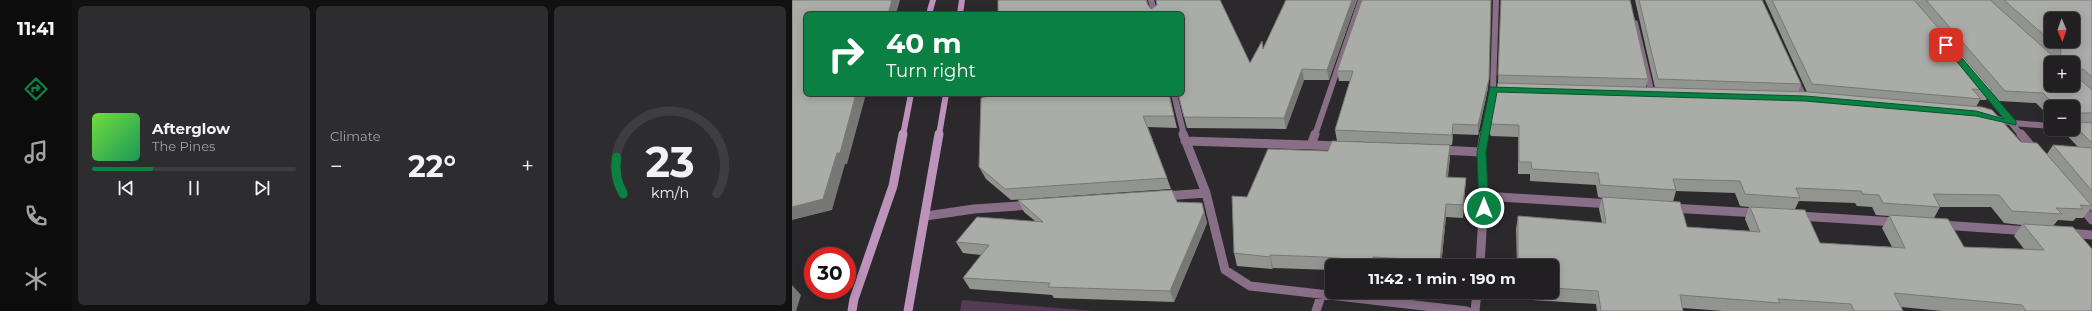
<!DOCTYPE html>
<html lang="en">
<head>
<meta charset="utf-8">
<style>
	:root { --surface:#211f21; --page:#2d2c2e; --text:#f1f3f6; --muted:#a2a2a5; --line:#3e3d3f; --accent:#0b8043 }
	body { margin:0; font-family:Montserrat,sans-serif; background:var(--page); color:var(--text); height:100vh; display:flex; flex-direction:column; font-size:15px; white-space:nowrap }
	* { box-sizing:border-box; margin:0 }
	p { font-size:13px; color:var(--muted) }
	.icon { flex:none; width:22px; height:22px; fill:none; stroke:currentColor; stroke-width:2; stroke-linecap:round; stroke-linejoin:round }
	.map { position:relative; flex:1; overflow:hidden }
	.drawer { display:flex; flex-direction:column; gap:6px; padding:6px; background:#121112; width:720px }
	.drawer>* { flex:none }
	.top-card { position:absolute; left:12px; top:12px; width:380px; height:84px; border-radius:6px; box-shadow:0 2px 10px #0003,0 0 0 1px var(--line); background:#0b8043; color:#fff; overflow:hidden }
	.needle { width:26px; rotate:178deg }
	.tools { position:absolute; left:1252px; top:12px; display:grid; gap:8px }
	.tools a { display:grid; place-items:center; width:36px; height:36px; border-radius:6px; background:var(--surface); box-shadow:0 2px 10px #0003,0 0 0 1px var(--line); font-size:20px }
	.speed { position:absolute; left:12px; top:247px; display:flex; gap:8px; font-size:20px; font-weight:700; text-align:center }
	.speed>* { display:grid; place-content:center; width:52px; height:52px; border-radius:50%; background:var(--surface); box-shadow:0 2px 10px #0003,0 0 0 1px var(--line); line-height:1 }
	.speed .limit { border:6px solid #d22; background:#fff; color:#111 }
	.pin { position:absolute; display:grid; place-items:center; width:34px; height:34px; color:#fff; margin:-17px; border-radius:8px; box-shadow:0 2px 6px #0006 }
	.me { position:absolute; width:44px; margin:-22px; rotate:0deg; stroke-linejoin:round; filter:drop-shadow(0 0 3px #0008) }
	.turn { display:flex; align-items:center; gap:14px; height:84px; padding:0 16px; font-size:18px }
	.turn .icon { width:52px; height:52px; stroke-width:2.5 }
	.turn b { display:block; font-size:28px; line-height:34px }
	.big { font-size:30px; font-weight:700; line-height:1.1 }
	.drawer .tile { flex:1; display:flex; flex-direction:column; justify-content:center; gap:6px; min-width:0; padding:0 14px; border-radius:6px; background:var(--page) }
	.drawer .dial { align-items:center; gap:0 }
	.dial svg { height:104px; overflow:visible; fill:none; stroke:var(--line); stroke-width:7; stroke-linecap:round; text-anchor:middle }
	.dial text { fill:var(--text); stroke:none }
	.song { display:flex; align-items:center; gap:12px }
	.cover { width:48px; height:48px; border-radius:6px; background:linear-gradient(135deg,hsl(100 70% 55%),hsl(150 70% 35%)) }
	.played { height:4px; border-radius:2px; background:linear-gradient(90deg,var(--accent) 30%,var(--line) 30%) }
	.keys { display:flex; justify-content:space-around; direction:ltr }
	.heat { display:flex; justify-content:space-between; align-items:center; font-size:22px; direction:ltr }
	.drawer .tiles { flex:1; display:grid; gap:6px; grid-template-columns:repeat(3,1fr) }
	.trip { position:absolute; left:533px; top:259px; width:234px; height:40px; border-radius:6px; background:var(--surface); box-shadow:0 2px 10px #0003,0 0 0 1px var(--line); font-weight:700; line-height:40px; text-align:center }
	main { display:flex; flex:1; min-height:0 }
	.dock { display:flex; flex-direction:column; width:72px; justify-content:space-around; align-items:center; background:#0d0c0d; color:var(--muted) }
	.dock .icon { width:28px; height:28px }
	.dock .selected { color:var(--accent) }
	.dock b { font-size:18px; color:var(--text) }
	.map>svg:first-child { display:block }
	.green { fill:#533c53 }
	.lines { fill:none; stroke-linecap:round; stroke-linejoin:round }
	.minor-far1 { stroke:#886e87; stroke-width:6 }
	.minor { stroke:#886e87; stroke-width:9 }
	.secondary-far1 { stroke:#bd93bc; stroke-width:6 }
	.secondary { stroke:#bd93bc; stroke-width:9 }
	.wall { fill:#929490; fill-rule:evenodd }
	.shaded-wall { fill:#777876 }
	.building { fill:#aaaca8; stroke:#777876; fill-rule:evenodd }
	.route { fill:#0b8043; stroke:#07532c }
</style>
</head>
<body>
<main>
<nav class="dock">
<b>11:41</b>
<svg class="icon selected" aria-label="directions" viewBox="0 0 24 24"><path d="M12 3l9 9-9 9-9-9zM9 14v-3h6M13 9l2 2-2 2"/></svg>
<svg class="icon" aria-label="music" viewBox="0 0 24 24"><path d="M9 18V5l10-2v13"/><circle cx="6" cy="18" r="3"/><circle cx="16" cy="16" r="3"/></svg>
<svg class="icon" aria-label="phone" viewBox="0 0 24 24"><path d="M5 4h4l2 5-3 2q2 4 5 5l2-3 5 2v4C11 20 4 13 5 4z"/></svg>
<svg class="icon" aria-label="climate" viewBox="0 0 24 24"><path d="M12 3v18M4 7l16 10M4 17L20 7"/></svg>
</nav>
<section class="drawer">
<div class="tiles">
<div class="tile">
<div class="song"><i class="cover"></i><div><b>Afterglow</b><p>The Pines</p></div></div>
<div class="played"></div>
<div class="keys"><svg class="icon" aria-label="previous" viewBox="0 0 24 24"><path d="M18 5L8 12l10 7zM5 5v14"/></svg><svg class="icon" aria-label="pause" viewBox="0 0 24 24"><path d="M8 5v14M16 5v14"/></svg><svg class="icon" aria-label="next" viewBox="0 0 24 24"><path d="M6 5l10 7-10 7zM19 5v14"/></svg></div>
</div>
<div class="tile"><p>Climate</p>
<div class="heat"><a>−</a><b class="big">22°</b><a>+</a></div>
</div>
<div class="tile dial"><svg viewBox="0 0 100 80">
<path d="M14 69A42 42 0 1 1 86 69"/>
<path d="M14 69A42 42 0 0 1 9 41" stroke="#0b8043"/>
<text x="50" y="56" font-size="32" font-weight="700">23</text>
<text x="50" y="72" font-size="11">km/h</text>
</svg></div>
</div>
</section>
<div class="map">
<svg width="1300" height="311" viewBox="0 0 1300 311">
	<rect width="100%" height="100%" fill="#2c292c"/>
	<path class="green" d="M170 300 302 311H168Z"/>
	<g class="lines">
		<path class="minor-far1" d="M359 0 363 14
			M843 23 860 94
			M1003 78 1013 99
			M1191 88 1229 135
			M382 94 392 135
			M1201 118 1221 123 1259 126
			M523 135 569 0
			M692 135 701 89 704 0"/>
		<path class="minor" d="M1229 134 1242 150
			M393 141 549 146
			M519 145 523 134
			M648 150 689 152 692 196 688 266
			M689 152 692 134
			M414 193 433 270 458 286 675 311
			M373 196 414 193 391 134
			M692 196 819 204
			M1288 205 1300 220
			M879 208 965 213
			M134 216 182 209 239 205
			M1007 216 1103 222
			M1150 225 1237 231
			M1276 233 1300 235
			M524 311 529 296
			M683 311 685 292"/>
		<path class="secondary-far1" d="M137 14 141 0
			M168 14 170 0
			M111 135 119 94
			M147 135 154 94"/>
		<path class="secondary" d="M60 311 62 299 101 186 111 134
			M116 311 147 134"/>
	</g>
	<path class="wall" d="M206 0H355L356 6 359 9 365 5 364 0H428L458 63 470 41 471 49 494 0H565L537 80H512L494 129 395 128 386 94H390V14H206Z
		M570 0 696 88 686 135 661 134 660 145 545 141 543 130 558 81H547L545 71Z
		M709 0H838L856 79 854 87 863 88 843 0H970L1009 84 1006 92H1015L973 0H1300V212L1298 209 1291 218H1284L1281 221 1266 220 1261 226 1300 311H1150L1109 307 1111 311H931L891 308V311H805L804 304 725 299V292H760V266H725L724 229 726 216 810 223 807 209 810 198 806 197 804 185 738 181V174H726V137L699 136 697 132 698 120 706 83ZM1199 92 1207 101 1244 103 1259 118V107H1281V129H1269L1286 147 1261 145 1255 154 1229 142 1184 107 1188 100H1194ZM884 191 943 193 948 206 957 207 953 219 958 231 895 227 881 202ZM1007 201 1063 203 1065 206 1080 207 1084 215 1097 216 1090 228 1100 247 1028 243 1003 209ZM1148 207H1199L1212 223 1230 225 1222 236 1232 249 1172 247 1142 218Z
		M196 94H378L377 95 385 128 356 127 375 178 379 189 219 200 194 179 187 167Z
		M658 157 656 177 673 190 671 218 654 217 649 266H540V270L481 268 480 269 445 266 442 253 455 197Z
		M226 200 385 202 410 203 415 223 382 302 262 298 260 295 178 289 171 278 189 255 171 253 164 242 243 221 232 212Z"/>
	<path class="shaded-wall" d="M100 0H108L104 14H96Z
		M560 0H565L537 80 535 70Z
		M510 69 512 80 494 129 492 118Z
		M697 79 696 88 686 135V125Z
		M64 94H74L55 164H53L40 210 0 220V207L45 153Z
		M661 124V134L660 145V135Z
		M658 145V157L654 189V177Z
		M674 178 673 190 671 218V205Z
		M410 203 415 223 382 302 378 291Z
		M654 204V217L649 266H648V261Z
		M478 255 481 268 480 269 478 257Z
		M581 257 582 266H581Z
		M0 285 9 295 4 311H0Z"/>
	<path class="building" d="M0 0H100L96 14H14V94H64L48 153H45L31 199 0 207Z
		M206 0H354L356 5 359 9 365 5 364 0H428L458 63 470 41 471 49 494 0H560L535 70 510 69 492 118 392 117 386 94H390V14H206Z
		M570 0H699L697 79 686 125 661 124 660 135 543 130 561 71H545Z
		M709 0H838L856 79 706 75Z
		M847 0H970L1009 84 866 79Z
		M980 0H1122L1200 90 1180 89 1189 99 1020 84Z
		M1134 0H1198L1262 57H1268L1269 50 1212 0H1300V77L1291 69 1284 70V76L1300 90V113H1288L1284 117 1288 122 1300 123V143L1281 124V107H1265L1251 93 1213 91ZM1259 19H1281V41H1259ZM1259 63H1281V85H1259Z
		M706 83 1017 92 1190 107 1200 110 1229 142 1245 143 1300 206 1288 205 1291 209 1264 208 1270 214 1220 211 1207 195 1141 194 1148 207 1091 203 1087 195 1071 194 1069 191 1004 188 1008 198 953 194 948 181 881 179 884 190 808 185 806 173 740 169 739 162H727V125L699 124 698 120Z
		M196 94H377L382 116H351L375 178 213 189 187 167 189 98 196 96Z
		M540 141 658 145 654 177 674 178 671 205 654 204 648 261 581 257V261L531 257 478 255V257L442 253 440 196 455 197 476 149 536 151Z
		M1261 145 1300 148V191Z
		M380 190 385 202 410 203 412 212 378 291 256 287 258 283 171 278 197 245 164 242 185 217 251 222 226 200Z
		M810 197 888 202 895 227 968 232 958 207 1013 210 1028 243 1113 248 1097 215 1156 219 1172 247 1252 250 1231 224 1281 227 1300 249V311H1234L1230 305 1102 293 1111 311H1062L1059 304 986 299 988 303 888 295 891 311H809L806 291 760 288V266H726V216L814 223Z"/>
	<path class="route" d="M1152 43H1157L1224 121V125L1184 116 1013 101 705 92 694 152 697 208 692 212 687 208 685 152 698 87 1013 96 1184 111 1212 119 1152 46Z"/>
</svg>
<div class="tools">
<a><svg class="needle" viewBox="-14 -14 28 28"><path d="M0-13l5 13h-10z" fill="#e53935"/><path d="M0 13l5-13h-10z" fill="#a2a2a5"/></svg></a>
<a>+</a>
<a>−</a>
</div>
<div class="speed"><div class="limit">30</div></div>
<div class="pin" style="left:1154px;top:45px;background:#d93025"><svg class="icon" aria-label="arrive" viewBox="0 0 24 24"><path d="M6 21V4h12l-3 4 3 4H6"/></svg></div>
<svg class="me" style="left:692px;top:208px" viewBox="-20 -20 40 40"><circle r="17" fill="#0b8043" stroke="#fff" stroke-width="3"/><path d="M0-11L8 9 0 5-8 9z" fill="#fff"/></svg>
<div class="trip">11:42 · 1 min · 190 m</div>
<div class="top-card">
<div class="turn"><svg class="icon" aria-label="right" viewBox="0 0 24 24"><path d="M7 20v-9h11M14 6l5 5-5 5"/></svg><div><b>40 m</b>Turn right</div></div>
</div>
</div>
</main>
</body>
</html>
